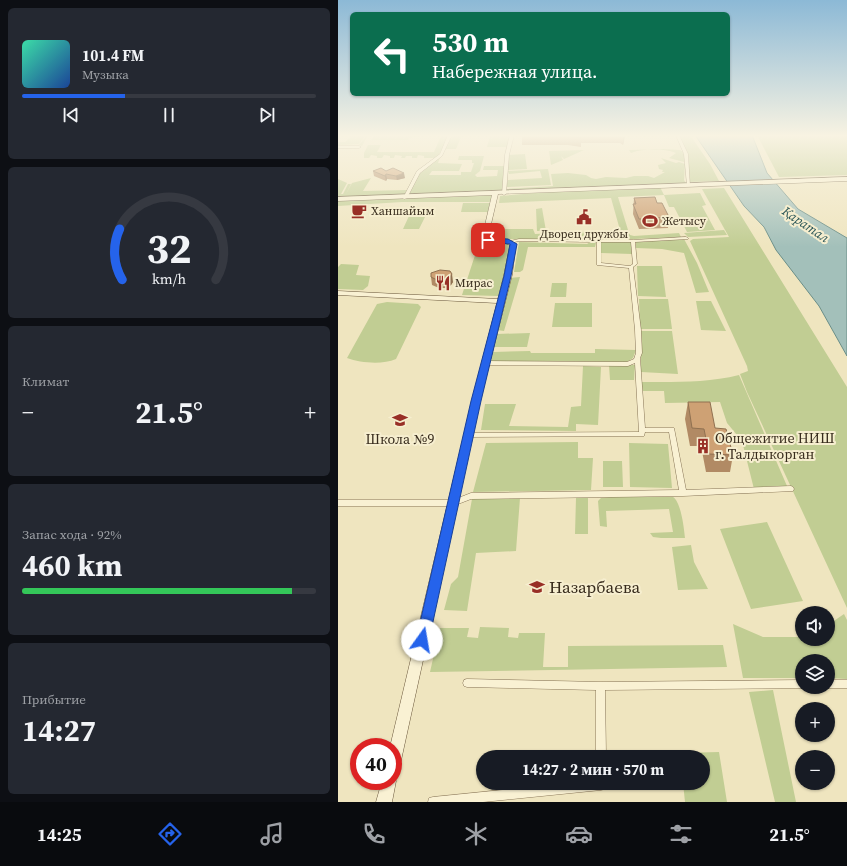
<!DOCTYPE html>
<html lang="ru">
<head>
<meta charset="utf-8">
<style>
	:root { --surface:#171b24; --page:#242831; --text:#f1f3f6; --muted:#9ea1a6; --line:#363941; --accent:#2563eb }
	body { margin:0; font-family:"Source Serif 4",serif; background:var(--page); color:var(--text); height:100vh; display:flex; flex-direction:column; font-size:15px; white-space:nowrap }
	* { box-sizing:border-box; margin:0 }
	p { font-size:13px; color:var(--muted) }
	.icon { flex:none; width:22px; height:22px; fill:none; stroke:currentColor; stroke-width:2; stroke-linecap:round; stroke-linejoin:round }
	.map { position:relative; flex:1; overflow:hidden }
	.side { display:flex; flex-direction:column; gap:8px; padding:8px; background:#0d0f14; width:338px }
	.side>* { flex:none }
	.guide { position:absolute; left:12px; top:12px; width:380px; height:84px; border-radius:6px; box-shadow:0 1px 3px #0004; background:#0b6e4f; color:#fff; overflow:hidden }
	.fabs { position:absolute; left:457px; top:606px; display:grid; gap:8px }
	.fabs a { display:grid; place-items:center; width:40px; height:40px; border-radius:50%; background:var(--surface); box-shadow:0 1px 3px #0004; font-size:20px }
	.speed { position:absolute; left:12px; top:738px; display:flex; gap:8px; font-size:20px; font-weight:700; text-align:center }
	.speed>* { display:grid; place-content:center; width:52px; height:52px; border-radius:50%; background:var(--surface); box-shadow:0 1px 3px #0004; line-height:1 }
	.speed .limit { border:6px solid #d22; background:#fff; color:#111 }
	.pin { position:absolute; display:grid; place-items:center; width:34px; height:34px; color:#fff; margin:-17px; border-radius:8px; box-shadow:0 2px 6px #0006 }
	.me { position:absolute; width:44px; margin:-22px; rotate:13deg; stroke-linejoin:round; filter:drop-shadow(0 0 3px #0008) }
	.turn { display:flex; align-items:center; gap:14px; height:84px; padding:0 16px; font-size:18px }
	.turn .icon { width:52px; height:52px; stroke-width:2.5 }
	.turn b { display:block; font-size:28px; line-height:34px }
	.big { font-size:30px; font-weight:700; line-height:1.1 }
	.side .tile { flex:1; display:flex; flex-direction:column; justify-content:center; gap:6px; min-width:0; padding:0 14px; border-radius:6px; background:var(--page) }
	.side .dial { align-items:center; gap:0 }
	.dial svg { height:104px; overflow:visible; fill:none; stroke:var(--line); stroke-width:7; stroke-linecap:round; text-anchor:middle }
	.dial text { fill:var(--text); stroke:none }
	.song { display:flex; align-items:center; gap:12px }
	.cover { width:48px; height:48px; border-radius:6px; background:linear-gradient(135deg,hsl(160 70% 55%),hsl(220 70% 35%)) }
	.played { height:4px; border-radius:2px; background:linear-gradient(90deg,var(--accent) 35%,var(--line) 35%) }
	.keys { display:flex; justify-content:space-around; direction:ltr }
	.heat { display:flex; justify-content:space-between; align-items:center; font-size:22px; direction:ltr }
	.charge { height:6px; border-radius:3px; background:linear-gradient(90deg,#34c759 92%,var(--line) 0) }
	.trip { position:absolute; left:138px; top:750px; width:234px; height:40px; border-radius:20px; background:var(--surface); box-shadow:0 1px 3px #0004; font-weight:700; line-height:40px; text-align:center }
	.tab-bar { display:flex; height:64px; justify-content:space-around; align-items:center; background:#090b0e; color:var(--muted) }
	.tab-bar .icon { width:28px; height:28px }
	.tab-bar .selected { color:var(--accent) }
	.tab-bar b { font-size:18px; color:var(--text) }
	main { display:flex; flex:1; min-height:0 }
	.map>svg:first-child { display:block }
	.green { fill:#c1cd93 }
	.water { fill:#a3c0ba; stroke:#6a8e88 }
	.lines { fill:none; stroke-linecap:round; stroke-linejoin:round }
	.street-casing { stroke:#887557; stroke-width:1 }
	.secondary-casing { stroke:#69563b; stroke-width:1 }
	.street { fill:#f9f1d3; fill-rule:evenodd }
	.secondary { fill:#f9f1d3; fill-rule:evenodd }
	.wall { fill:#b18a64 }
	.shaded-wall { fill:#907151 }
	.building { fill:#cea174; stroke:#907151 }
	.route { fill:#2563eb; stroke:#184099 }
	.labels { text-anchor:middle; stroke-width:4; stroke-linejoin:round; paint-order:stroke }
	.far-poi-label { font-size:12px; fill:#372b1c; stroke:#f6eecf; text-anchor:start }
	.far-water-label { font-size:13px; font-style:italic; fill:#2b5657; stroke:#f6eecf }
	.poi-label { font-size:14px; fill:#372b1c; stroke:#f6eecf; text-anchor:start }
	.near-poi-label { font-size:17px; fill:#372b1c; stroke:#f6eecf; text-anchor:start }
</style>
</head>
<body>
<main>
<section class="side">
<div class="tile">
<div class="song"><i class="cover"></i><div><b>101.4 FM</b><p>Музыка</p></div></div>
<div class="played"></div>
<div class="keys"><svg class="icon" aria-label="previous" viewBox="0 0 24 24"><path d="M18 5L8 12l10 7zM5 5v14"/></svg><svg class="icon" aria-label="pause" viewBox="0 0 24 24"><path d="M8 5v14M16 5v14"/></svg><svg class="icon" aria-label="next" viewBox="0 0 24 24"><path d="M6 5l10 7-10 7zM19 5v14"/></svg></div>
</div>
<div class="tile dial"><svg viewBox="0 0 100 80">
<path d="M14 69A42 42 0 1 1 86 69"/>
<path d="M14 69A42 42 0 0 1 12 30" stroke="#2563eb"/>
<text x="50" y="56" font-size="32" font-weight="700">32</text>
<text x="50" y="72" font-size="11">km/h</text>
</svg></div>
<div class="tile"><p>Климат</p>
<div class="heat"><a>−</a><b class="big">21.5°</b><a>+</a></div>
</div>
<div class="tile"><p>Запас хода · 92%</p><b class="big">460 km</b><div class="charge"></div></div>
<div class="tile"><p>Прибытие</p><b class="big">14:27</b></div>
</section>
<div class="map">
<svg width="509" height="802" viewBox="0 0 509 802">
	<rect width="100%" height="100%" fill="#efe5bf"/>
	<path class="green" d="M8 135H28L21 144 0 145V142H7L14 136H7Z
		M29 135H87L71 138 70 140H33L37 135H30L24 146 21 145Z
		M113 135H124L118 149H107Z
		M339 135H352L372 164 381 181 349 182C350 162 348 152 339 135Z
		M419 135H509V175L441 177Z
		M103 136H110L102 153 98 158H86V156L80 155 79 158H74V156H68L67 158H63L64 156 57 155 56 158H52V156L46 155 44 158H39V156L33 155 31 158H26V153L30 145H43L39 152H96Z
		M152 136H171L169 147H149Z
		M325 149 342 150 346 152V162L331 158 338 153C325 148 306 148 293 153L291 150Z
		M246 150 226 159 223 156 225 160 213 165 211 151Z
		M187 154 189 169 168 170 169 155Z
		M121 156H146L142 171 137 175 139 177 159 176 160 170H145L146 166H166L167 189 215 186 213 174 230 173 248 175 253 178 258 179 268 177 288 178 296 176H310L316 178 327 172H324L325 170 321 169 320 165 328 163 323 158 338 163 341 162 347 164 346 180 349 185 2 199 1 202 2 200 157 194 155 202H64L0 206V179L9 183 3 194H5L10 184H13L8 194 14 183 33 178 25 191 70 190 79 175H123V172H133L136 163H134V160H120Z
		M102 157 100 163 124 164 121 171H94L91 175H80Z
		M210 169 213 185 168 187 170 180 204 178 202 171 171 174 170 171Z
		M322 187 326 195 362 193 368 205 364 206 377 230 349 232 336 207H331L326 195 280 197 290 230 284 231H290L292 235 296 236 341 233 343 237 296 239H152L149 236 151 229H195L197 234 282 230 273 198 161 203 162 196 222 191Z
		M386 188 509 387V608L409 392 402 374 410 371 409 366 352 241 355 239 391 237 364 189Z
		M125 203H152L150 212H123Z
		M204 208 208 231H199L198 209Z
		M71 216 87 217 81 229H65Z
		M386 230 389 235 350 237 346 233Z
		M346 239 359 263 371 292 358 293 346 253 324 249 298 248V242Z
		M150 240 174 242 172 259 160 296 124 295 141 243Z
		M254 241 258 243 257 247H190L185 270 182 272H176L181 242 249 244Z
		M263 242H293L294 254 263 253Z
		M3 264 21 265 18 275 32 276 30 286 25 290 0 289V267Z
		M299 266H324L328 297 300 296Z
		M182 277 166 331 159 330 171 278Z
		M214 283H229L228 297H212Z
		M301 299H330L334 329H302Z
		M358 301H373L388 331 363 330Z
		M49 302 80 304 83 307 58 359C44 365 23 363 9 358L39 304Z
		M217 303H254V327H214Z
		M303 331H334L340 374 303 372Z
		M192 333 189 347H156L159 334Z
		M257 349 298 350 295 358 288 363 153 362 155 352 192 351 193 353H257Z
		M271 365H297L296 380H272Z
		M245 366 263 367 260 425 238 424V431L143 430 147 404H178L171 426 230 427 233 407 243 406Z
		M401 375 449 486 416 489 404 441 389 423 382 402 327 403 326 391H305L303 382C336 382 369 383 401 375Z
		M240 442V458H255L253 490 135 492 148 443Z
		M291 443 330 444 334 488 292 487Z
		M265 461H284L285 487H265Z
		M271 497H335C343 502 346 528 347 538H323L315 537 312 533 335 532 331 509 268 511 269 527 262 526 260 501 263 498Z
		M182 498 178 551 138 553 129 611 106 610 113 584 120 577 134 499Z
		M238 498H250V534H237Z
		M429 522 465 601 413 609 382 529Z
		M353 545 356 562 370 589 340 590 334 547Z
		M506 614 509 620V679L490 678V661H464V678H405L395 624 425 637H464V639H490V625Z
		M142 627 171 628 170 637 180 638 181 633H207L205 667H230V646L385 645 389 667 92 672 102 628H131L129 637 140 638Z
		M435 690 458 802H437L411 692Z
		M381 752 389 802H347L345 783H365V757H342V753Z"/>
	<path class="water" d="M357 135H414L429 173 460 209 509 238V356L481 306 438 250 426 227 406 206Z"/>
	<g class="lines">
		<g class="street-casing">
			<path id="street" d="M110 135H114L104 156 82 173 69 198 66 199 65 198 79 171 102 154Z
				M172 135H176L171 155 168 194 166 195 164 194 167 155Z
				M338 135H341L350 154 352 186 349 185 346 154Z
				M0 146H21L23 147 21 148H0Z
				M348 237 350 238V239L297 242 299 264 295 267 303 330 304 353 302 358 307 428H336L348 490 453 486 455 487 456 489 455 491 345 496 133 499 115 506H0V500H115L133 493 341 490 331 432H307L306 436H304L130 437H128L127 435 128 433H130L301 432 297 363 290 366 147 365 144 363 147 361 289 362 296 359 298 353 297 330 291 268 259 265V242L181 241 172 243V241L181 239 295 240ZM263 242H293L295 264 292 266 263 263Z
				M129 679 262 682 464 680V687H467L464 688 267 690 268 757H258V690L129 687 126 686 125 683 126 680Z
				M490 680H509V688H490L487 687H490Z
				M233 783H268L267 789 263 790 145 802H90L91 798 95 797Z"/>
		</g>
		<g class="secondary-casing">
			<path id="secondary" d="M509 177V181L160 194 150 237C159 243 170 236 178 244L174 275 142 401 62 765 60 770 55 772V747H52L134 401 159 303 0 295V291L160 299 166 275 172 245C162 240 152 247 144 238L154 195 0 201V197Z
				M55 775 58 781 54 802H38L44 781H55Z"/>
		</g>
		<use href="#street" class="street"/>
		<use href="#secondary" class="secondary"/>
	</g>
	<path class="wall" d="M184 135H287L285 145 282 143H243V147L230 145H184Z
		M35 171H48L67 178 59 180 49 179 48 181 36 176Z
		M296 198 319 203 331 217 330 228 301 229 295 214Z
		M93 277 115 282 113 285 108 288H101L94 285Z
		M350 402 377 428 395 455 392 472H368L363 446H352L347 419Z"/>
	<path class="shaded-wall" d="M285 135H287V136L285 145Z
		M66 173 67 178 59 180 58 176Z
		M48 174 49 179 48 181 47 176Z
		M114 274 115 282 113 285 108 288 106 280Z"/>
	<path class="building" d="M184 135H240H239L243 138 230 136H184Z
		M43 168 48 171 55 168 66 173 58 176 48 174 47 176 35 171Z
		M317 197 319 203H324L331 217 301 219 295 204H298L296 198Z
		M102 270 112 271 114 274 112 277 106 280H99L93 277V273Z
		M350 402H372L377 428 388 429 395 455 371 454 366 429 354 428Z"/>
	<linearGradient id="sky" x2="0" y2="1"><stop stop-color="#8cb9d6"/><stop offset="0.55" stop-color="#f8f3e2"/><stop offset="1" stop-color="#f8f3e2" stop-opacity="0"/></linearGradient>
	<rect width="509" height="247" fill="url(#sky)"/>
	<path class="route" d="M150 238 170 239 179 244 173 276 143 401 91 640 89 644 84 646 80 644 78 640 133 401 166 276 172 244 147 242V239Z"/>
	<defs>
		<g id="cafe-bare" transform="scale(1.2)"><path d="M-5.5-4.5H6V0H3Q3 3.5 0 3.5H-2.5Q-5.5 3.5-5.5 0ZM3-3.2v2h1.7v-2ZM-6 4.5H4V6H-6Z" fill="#982f26" stroke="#f6eecf" stroke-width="2.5" paint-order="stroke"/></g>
		<g id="civic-bare" transform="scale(1.2)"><path d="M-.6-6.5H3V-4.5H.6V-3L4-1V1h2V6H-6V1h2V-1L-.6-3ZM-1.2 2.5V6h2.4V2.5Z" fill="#982f26" stroke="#f6eecf" stroke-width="2.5" paint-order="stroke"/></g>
		<g id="stadium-bare" transform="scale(1.2)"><path d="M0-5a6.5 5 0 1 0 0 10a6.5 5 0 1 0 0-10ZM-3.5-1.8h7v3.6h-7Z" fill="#982f26" stroke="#f6eecf" stroke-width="2.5" paint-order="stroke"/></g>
		<g id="restaurant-bare" transform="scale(1.2)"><path d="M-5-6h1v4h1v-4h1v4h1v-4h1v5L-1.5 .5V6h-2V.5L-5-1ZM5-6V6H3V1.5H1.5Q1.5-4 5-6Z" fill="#982f26" stroke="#f6eecf" stroke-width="2.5" paint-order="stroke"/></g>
		<g id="school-bare" transform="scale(1.2)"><path d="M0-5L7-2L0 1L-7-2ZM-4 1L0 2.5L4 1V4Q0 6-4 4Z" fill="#982f26" stroke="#f6eecf" stroke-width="2.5" paint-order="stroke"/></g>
		<g id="building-bare" transform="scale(1.2)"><path d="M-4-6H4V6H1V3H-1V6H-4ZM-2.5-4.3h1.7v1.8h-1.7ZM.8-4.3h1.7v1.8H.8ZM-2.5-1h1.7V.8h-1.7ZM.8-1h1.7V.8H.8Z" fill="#982f26" stroke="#f6eecf" stroke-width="2.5" paint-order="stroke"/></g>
	</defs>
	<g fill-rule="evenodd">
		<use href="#cafe-bare" x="21" y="211"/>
		<use href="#civic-bare" x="246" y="217"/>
		<use href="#stadium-bare" x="312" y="221"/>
		<use href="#restaurant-bare" x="105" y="283"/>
		<use href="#school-bare" x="62" y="420"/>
		<use href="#building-bare" x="365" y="446"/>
		<use href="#school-bare" x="199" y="587"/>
	</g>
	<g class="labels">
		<g class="far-poi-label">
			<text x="33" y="215">Ханшайым</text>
			<text x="324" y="225">Жетысу</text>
			<text x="246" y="238" text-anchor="middle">Дворец дружбы</text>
			<text x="117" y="287">Мирас</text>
		</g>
		<g class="far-water-label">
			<text transform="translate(468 224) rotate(34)" y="5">Қаратал</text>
		</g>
		<g class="poi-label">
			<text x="377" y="443">Общежитие НИШ<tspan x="377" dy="16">г. Талдыкорган</tspan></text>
			<text x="62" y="444" text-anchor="middle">Школа №9</text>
		</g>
		<g class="near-poi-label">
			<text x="211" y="593">Назарбаева</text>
		</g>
	</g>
</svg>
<div class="fabs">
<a><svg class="icon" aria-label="sound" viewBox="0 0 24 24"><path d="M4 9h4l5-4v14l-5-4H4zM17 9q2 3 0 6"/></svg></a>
<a><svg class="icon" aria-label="layers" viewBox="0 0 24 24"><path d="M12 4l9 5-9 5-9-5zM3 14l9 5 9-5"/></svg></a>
<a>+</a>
<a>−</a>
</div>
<div class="speed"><div class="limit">40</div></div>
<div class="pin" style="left:150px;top:240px;background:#d93025"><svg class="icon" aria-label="arrive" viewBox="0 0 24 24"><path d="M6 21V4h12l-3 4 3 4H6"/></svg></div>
<svg class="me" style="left:84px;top:640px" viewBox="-20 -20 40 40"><circle r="19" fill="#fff"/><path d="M0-13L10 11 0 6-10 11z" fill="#2563eb"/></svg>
<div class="trip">14:27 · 2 мин · 570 m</div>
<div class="guide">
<div class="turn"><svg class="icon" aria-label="left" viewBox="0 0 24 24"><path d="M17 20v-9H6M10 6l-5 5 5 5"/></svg><div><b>530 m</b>Набережная улица.</div></div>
</div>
</div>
</main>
<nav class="tab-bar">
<b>14:25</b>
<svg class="icon selected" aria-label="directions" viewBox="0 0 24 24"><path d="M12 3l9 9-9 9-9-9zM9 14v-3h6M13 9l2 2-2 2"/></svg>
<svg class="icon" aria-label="music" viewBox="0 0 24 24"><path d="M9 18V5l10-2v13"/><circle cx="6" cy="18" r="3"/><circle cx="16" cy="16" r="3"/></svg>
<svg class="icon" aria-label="phone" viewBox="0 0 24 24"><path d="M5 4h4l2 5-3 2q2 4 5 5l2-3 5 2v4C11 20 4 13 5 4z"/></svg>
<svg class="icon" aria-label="climate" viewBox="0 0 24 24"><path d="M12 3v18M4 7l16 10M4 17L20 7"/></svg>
<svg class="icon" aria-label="car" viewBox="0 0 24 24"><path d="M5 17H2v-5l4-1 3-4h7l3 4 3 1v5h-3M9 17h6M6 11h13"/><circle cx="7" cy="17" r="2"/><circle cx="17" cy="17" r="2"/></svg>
<svg class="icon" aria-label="filters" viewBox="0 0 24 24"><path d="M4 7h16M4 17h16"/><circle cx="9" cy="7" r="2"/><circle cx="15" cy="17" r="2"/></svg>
<b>21.5°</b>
</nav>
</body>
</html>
